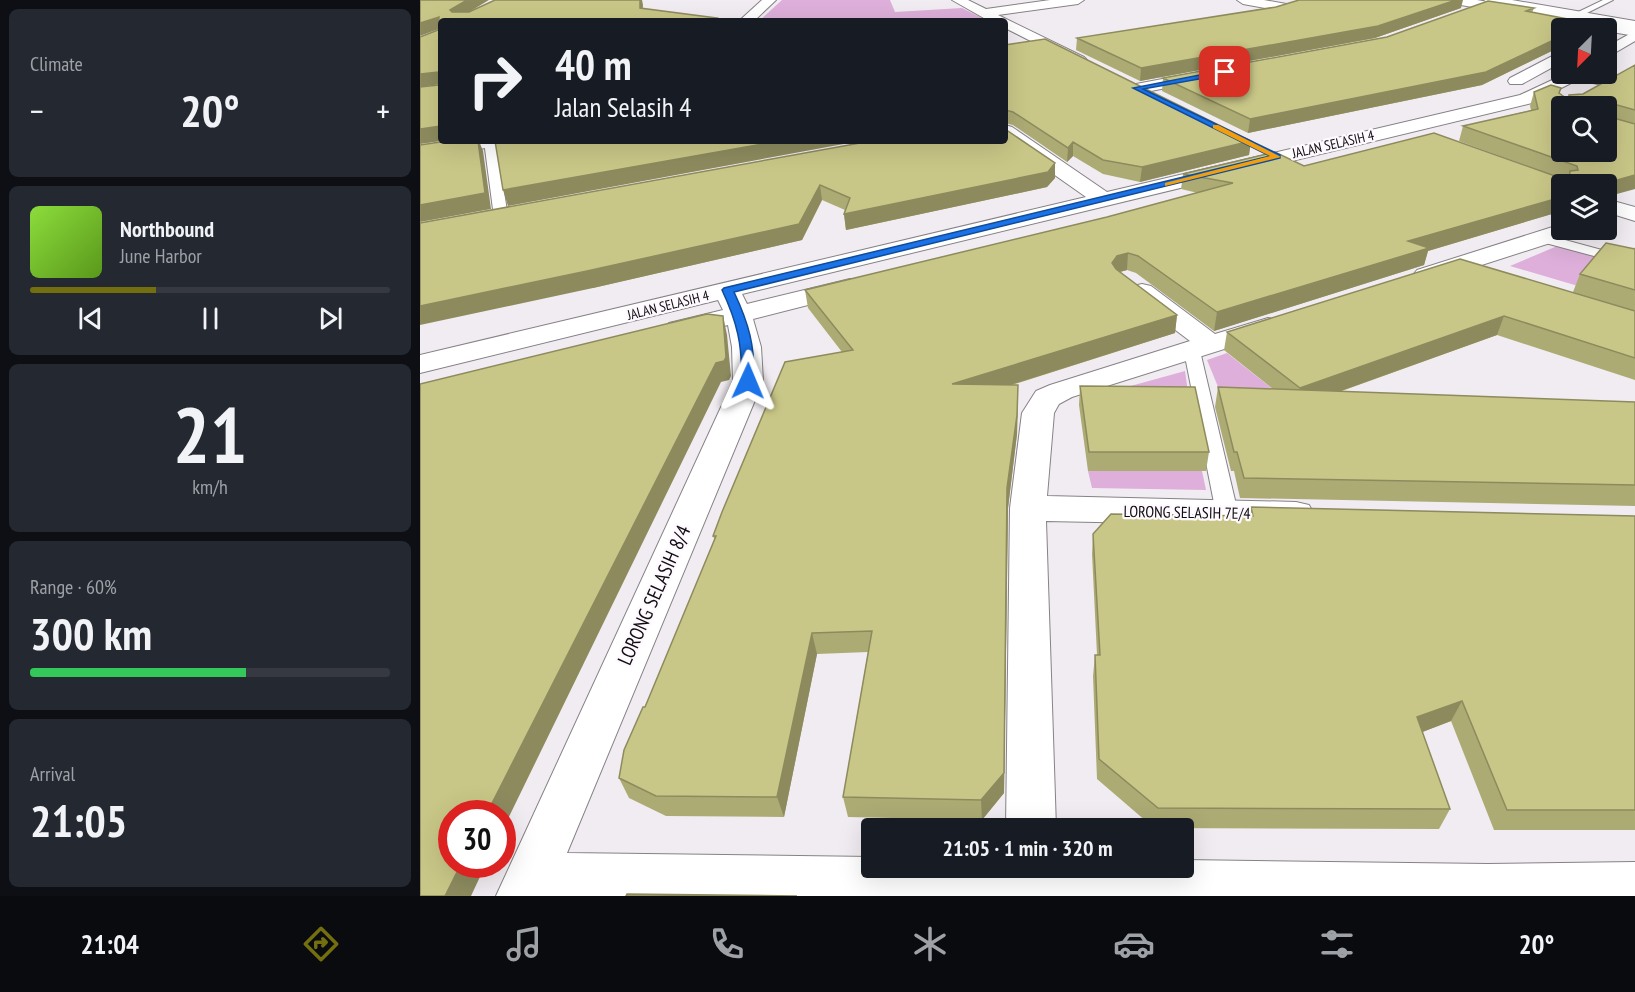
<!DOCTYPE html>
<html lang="en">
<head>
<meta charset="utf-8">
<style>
	:root { --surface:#171b24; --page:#242831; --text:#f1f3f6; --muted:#9ea1a6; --line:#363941; --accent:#736e0e }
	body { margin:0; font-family:"PT Sans Narrow",sans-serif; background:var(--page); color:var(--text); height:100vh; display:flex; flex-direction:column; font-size:22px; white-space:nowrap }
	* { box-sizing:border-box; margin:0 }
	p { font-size:20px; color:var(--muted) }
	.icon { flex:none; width:33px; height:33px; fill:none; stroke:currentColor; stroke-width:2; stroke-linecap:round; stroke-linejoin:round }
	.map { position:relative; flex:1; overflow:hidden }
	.sheet { display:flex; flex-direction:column; gap:9px; padding:9px; background:#0d0f14; width:420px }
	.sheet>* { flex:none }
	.hud { position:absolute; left:18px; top:18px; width:570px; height:126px; border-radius:6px; box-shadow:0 6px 24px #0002; background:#171b24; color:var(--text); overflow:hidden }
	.needle { width:39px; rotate:204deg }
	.buttons { position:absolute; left:1131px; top:18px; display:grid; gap:12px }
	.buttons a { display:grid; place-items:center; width:66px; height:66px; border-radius:6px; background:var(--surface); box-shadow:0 6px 24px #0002; font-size:30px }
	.speed { position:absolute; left:18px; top:800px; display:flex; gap:12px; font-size:30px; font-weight:700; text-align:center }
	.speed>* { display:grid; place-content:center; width:78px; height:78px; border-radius:50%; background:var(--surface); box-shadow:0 6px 24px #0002; line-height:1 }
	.speed .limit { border:9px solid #d22; background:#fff; color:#111 }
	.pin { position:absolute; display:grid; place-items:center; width:51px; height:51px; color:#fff; margin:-26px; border-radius:12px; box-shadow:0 3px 9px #0006 }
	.me { position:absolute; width:66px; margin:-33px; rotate:1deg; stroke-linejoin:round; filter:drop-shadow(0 0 4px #0008) }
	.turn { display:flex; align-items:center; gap:21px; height:126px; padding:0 18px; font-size:27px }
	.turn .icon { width:78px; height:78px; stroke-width:2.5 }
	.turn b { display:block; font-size:42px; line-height:51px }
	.big { font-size:45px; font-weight:700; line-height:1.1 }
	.sheet .widget { flex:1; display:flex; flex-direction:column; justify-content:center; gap:9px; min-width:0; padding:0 21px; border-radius:9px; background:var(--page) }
	.sheet .dial { align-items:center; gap:0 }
	.dial b { font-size:78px; line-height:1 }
	.song { display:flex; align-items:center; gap:18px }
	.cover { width:72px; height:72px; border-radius:9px; background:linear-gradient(135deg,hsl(90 70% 55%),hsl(90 70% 35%)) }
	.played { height:6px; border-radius:3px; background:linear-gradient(90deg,var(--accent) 35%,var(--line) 35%) }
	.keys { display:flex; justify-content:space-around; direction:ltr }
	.heat { display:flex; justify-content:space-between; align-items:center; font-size:33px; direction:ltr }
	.charge { height:9px; border-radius:4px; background:linear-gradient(90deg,#34c759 60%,var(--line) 0) }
	.trip { position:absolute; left:441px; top:818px; width:333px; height:60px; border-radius:6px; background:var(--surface); box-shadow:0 6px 24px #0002; font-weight:700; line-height:60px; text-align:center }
	.tabs { display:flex; height:96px; justify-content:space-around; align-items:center; background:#090b0e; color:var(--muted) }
	.tabs .icon { width:42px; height:42px }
	.tabs .selected { color:var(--accent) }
	.tabs b { font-size:27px; color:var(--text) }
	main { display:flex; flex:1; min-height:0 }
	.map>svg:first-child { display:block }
	.green { fill:#ddafda }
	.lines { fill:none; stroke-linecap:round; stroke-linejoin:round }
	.service-casing { stroke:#868286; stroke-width:2 }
	.minor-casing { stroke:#868286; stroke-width:2 }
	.tertiary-casing { stroke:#868286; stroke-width:2 }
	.service { fill:#fff; fill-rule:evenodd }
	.minor { fill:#fff; fill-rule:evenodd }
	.tertiary { fill:#fff; fill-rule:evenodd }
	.wall { fill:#adab74 }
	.shaded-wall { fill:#8d8b5e }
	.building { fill:#c9c787; stroke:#8d8b5e; stroke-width:1.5; fill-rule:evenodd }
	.route { fill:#1a73e8; stroke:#114b97; stroke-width:1.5 }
	.slow { fill:#f59e0b }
	.labels { text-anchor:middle; stroke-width:4.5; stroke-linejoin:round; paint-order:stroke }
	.far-street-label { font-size:14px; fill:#0f0d0f; stroke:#fef9fe }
	.street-label { font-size:16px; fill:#0f0d0f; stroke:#fef9fe }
	.near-street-label { font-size:20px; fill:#0f0d0f; stroke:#fef9fe }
</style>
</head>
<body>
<main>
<section class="sheet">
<div class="widget"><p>Climate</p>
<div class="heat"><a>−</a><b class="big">20°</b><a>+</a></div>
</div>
<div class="widget">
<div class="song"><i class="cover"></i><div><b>Northbound</b><p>June Harbor</p></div></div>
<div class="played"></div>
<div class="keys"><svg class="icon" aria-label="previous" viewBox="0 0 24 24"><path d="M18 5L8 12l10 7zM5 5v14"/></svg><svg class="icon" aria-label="pause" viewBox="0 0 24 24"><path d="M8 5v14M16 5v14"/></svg><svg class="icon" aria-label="next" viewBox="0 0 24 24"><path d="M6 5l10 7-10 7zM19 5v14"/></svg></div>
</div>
<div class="widget dial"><b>21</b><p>km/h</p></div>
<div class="widget"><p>Range · 60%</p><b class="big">300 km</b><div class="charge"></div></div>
<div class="widget"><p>Arrival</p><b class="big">21:05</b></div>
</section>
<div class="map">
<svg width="1215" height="896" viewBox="0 0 1215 896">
	<rect width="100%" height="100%" fill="#f1ecf1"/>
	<path class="green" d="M362 0H470L475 12 542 8 568 21H339Z
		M1142 244 1182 255 1158 286 1090 266Z
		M807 353 859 394H801L787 360Z
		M765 371 770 406 678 395Z
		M668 471H782L786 490 672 488Z"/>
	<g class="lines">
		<g class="service-casing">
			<path id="service" d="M1183 0H1193L1159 17 1152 15Z
				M64 141H76L88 217 81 221 74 217Z
				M1123 234 1215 259V267L1118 241 1116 238Z
				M772 346 778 347 780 351 818 513 815 518 807 520 799 518 796 513 764 351 766 347Z"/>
		</g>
		<g class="minor-casing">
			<path id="minor" d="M342 0H356L334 21H319Z
				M532 0H548L566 9 630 0H664L658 4 578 15 664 57 667 60 664 63H654L585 28V21H569Z
				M817 0H844L872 5 874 8 867 12 823 4Z
				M1064 0H1092L1215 21V29L1070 4Z
				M1215 31V41L1186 58V47Z
				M1142 51V62L1102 84H1090L1088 81 1090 78Z
				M785 71 793 76 791 79 716 94 708 89 716 84Z
				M1145 74H1173L1215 81V91L1157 80 1112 103 322 294 327 304 430 279 439 282 443 287 439 292 333 319 341 347 343 381 147 853 452 857V867H764V860L1068 864 1215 862V896H76L313 381 312 347 308 325 259 337 249 335 245 329 249 323 303 310 298 300 0 373V355L666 197 585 140V125L592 127 687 192 1100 95Z
				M34 141H82L79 145 72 147 0 158V146Z
				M1186 199 1215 207V221L1186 212Z
				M1142 224V230H1159L1155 235 1015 280 1006 283 997 280 993 275 997 270Z
				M722 284 731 286 795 334 848 318 858 320 862 326 858 332 652 397 639 404 634 413 627 496 876 502 889 505 894 514 889 523 876 526 626 521 636 828H586L590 508 602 413 616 391 630 385 770 341 713 298 709 292 713 286Z"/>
		</g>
		<g class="tertiary-casing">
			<path id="tertiary" d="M1029 0H1057L1215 28V36L1186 31V28H1172L1035 4Z"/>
		</g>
		<use href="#service" class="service"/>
		<use href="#minor" class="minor"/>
		<use href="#tertiary" class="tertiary"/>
	</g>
	<path class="wall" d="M1041 8 955 38 720 81 656 50 657 38Z
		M1114 8 1112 13 1142 28V46L1062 85 828 133 742 91 743 78 967 37Z
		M585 45 831 141 829 155 720 182 683 174 653 156 647 162 593 125 585 123Z
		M1215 65V189L1142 184V211L1008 251 1004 265 794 331 716 273 707 270 700 272 757 315 755 333 592 385 598 404 597 434 588 508 584 793 562 820 428 817 423 797 448 652 397 654 364 817 246 816 209 798 199 778 225 707 295 541 293 536 422 352 388 308 385 290 687 217 778 193 761 189 763 174 884 166 1129 174 1039 141 1043 126 1111 110 1110 106 1114 92 1141 88 1139 93 1146 98H1148L1149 95 1163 94Z
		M635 163V178L627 187 426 230 424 214 425 210 402 200 382 240 173 288 0 223Z
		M1215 247V380L1077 335 919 392 1215 402V506L820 498 814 471H811L795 407 798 387 853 389 804 350 807 332 1153 292 1160 274 1214 249Z
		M660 386 789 452 786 471H668L659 405Z
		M831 507 1215 516V830H1074L1031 721 1002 732 1030 809 1019 829 734 828 677 779 673 676 675 655H677L672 554 673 534 829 516Z"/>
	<path class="shaded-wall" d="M47 0H69L34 21 30 10Z
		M220 0H222L223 5 222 19 220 8Z
		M1036 0H1043L1041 8 955 38 720 81 721 68Z
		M19 17 21 28 0 36V23Z
		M1169 23 1167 28H1157Z
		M1142 36V46L1062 85 828 133 830 119Z
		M18 72 21 84 0 87V74Z
		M21 126V141L0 144V129Z
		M58 141H59L63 151 71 209 0 222V205Z
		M360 141H440L88 206 83 190Z
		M831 141 829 155 720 182 722 167Z
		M653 142V156L647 162 648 148Z
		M635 163V178L627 187 426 230 424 214Z
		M1215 175V189L1186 197V184H1183Z
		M400 185 402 200 382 240 173 288 0 325V306Z
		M1142 197V211L1008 251 1004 265 794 331 797 312 988 241Z
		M708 253 707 270 696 273 692 263 697 256Z
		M757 315 755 333 533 403 532 384Z
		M303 316 307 335 311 376 309 380 301 382 82 831V813H67Z
		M1084 316 1077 335 876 407 880 388Z
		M598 385 597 434 588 508 584 793 562 820 561 800 587 488Z
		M392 633 397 654 364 817 357 797Z
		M1042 701 1031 721 987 738 997 717Z
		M41 864H66L51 896H25Z"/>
	<path class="building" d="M0 0H47L30 10 32 12H49L75 0H220V8L297 18 293 21H21V126L0 129V87L18 85V72L0 74V37L18 30 19 17 0 23Z
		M879 0H1036L958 26 721 68 657 38 856 7Z
		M1068 1 1114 8 1106 11 1169 23 1157 28H1142V36L1066 72 830 119 743 78 967 37Z
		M625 39 831 141 722 167 683 160 653 142 648 148 593 112 585 110V45Z
		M1215 65V110L1190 103V117L1215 124V175L1183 184H1142V197L988 241 1009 248 797 312 718 256 708 253 697 256 692 263 696 269 757 315 532 384 598 385 597 415 587 488 584 773 561 800 423 797 452 631 392 633 357 797 236 796 199 778 204 750 223 707H225L296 536H293L302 512 365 362 433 350 385 290 687 217 813 183 763 174 855 152 884 166 1014 133 1149 181 1150 171 1158 170 1157 166 1043 126 1118 109 1114 92 1131 85 1141 88 1139 93 1146 98H1149V95L1163 94ZM1142 106H1186V152H1142Z
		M585 129 635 163 628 172 424 214 430 198 400 185 379 224 167 271 0 306V223L451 141H585Z
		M27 141H58L65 193 0 205V145Z
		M75 141H360L83 190Z
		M1186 243 1215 249V290L1160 274Z
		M1040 259 1215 311V358L1084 316 880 388 807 332Z
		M287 314 303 316 306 357 304 361 296 363 67 813H32V864H41L25 896H0V384Z
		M660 386 775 387 789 452H669Z
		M798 387 1215 402V485L824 478 817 452H814Z
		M831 507 1215 516V810H1087L1042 701 997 717 1030 809 738 808 679 759 675 655H680L673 534 691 514 833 516Z
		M207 894 377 896H206Z"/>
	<path class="route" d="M805 70 807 74 723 89 860 155V158L314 292C329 324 335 346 334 381L328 385 321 381C323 346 317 322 302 290L304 288 850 156 713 88Z"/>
	<path class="slow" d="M793 125H798L861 157 745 186V183L850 156 793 128Z"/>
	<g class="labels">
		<g class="far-street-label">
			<text transform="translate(913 144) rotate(-13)" y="5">JALAN SELASIH 4</text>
			<text transform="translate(248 305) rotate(-14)" y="5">JALAN SELASIH 4</text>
		</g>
		<g class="street-label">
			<text transform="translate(767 512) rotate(1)" y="6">LORONG SELASIH 7E/4</text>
		</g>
		<g class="near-street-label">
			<text transform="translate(234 595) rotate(-66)" y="7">LORONG SELASIH 8/4</text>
		</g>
	</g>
</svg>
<div class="buttons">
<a><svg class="needle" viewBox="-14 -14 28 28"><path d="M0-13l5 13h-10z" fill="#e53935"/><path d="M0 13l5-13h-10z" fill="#9ea1a6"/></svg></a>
<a><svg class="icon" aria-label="search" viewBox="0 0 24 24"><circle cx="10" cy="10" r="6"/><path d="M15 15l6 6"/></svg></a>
<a><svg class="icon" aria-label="layers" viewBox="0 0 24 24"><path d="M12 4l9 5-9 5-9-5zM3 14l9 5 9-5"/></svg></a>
</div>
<div class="speed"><div class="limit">30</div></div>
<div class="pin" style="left:805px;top:72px;background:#d93025"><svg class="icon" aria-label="arrive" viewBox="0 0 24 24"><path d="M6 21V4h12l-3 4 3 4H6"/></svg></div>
<svg class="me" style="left:328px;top:381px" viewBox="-20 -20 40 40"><path d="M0-17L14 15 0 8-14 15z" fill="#1a73e8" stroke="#fff" stroke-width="4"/></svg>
<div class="trip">21:05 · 1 min · 320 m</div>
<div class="hud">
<div class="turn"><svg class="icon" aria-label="right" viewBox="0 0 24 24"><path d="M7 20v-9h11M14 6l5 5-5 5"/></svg><div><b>40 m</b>Jalan Selasih 4</div></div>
</div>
</div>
</main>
<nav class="tabs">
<b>21:04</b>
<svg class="icon selected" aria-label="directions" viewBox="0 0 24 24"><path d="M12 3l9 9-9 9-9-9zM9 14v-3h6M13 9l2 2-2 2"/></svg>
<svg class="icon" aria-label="music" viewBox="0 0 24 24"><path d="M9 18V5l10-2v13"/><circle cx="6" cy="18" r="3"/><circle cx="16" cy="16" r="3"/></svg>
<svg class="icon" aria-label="phone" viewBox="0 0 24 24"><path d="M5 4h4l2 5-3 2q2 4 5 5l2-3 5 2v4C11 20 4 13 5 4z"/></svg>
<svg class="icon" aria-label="climate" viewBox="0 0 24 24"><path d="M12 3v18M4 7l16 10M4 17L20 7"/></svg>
<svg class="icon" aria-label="car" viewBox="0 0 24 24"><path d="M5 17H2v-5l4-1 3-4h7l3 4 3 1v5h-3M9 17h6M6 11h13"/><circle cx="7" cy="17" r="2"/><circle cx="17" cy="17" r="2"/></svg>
<svg class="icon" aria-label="filters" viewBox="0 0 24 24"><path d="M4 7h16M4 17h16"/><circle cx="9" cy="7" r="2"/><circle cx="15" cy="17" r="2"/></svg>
<b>20°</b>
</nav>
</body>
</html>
